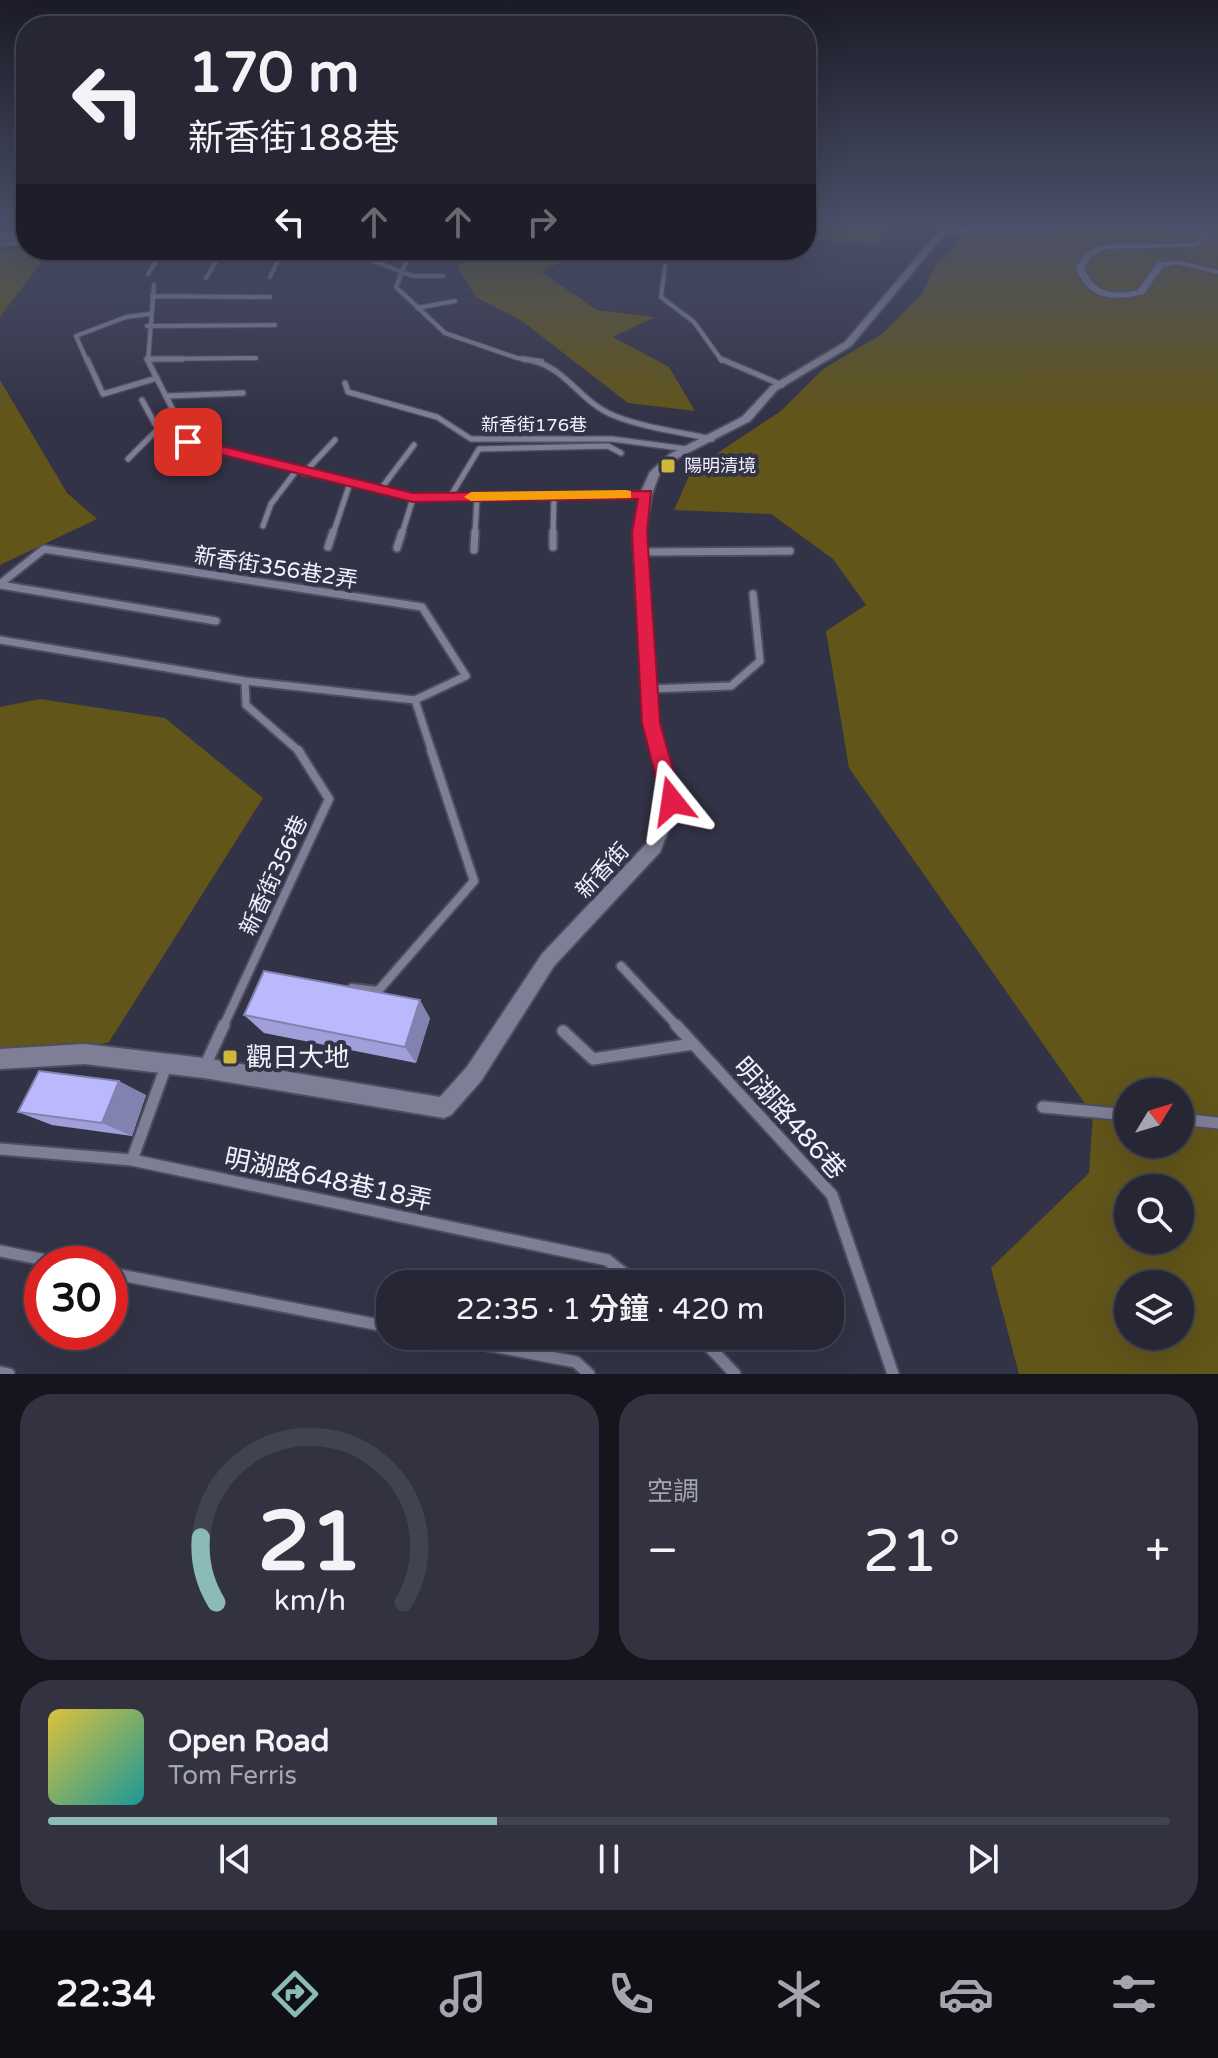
<!DOCTYPE html>
<html lang="zh-TW">
<head>
<meta charset="utf-8">
<style>
	:root { --surface:#262635; --page:#323241; --text:#f1f3f6; --muted:#a4a5ad; --line:#424350; --accent:#8bbbb9 }
	body { margin:0; font-family:"Varela Round","Noto Sans TC",sans-serif; background:var(--page); color:var(--text); height:100vh; display:flex; flex-direction:column; font-size:30px; white-space:nowrap }
	* { box-sizing:border-box; margin:0 }
	p { font-size:26px; color:var(--muted) }
	.icon { flex:none; width:44px; height:44px; fill:none; stroke:currentColor; stroke-width:2; stroke-linecap:round; stroke-linejoin:round }
	.map { position:relative; height:1374px; overflow:hidden }
	.drawer { display:flex; flex-direction:column; gap:20px; padding:20px; background:#15151d; flex:1 }
	.drawer>* { flex:none }
	.banner { position:absolute; left:16px; top:16px; width:800px; height:244px; border-radius:32px; box-shadow:0 8px 32px #0002,0 0 0 2px var(--line); background:#262635; color:var(--text); overflow:hidden }
	.needle { width:52px; rotate:52deg }
	.controls { position:absolute; left:1114px; top:1078px; display:grid; gap:16px }
	.controls a { display:grid; place-items:center; width:80px; height:80px; border-radius:50%; background:var(--surface); box-shadow:0 8px 32px #0002,0 0 0 2px var(--line); font-size:40px }
	.speed { position:absolute; left:24px; top:1246px; display:flex; gap:16px; font-size:40px; font-weight:700; text-align:center }
	.speed>* { display:grid; place-content:center; width:104px; height:104px; border-radius:50%; background:var(--surface); box-shadow:0 8px 32px #0002,0 0 0 2px var(--line); line-height:1 }
	.speed .limit { border:12px solid #d22; background:#fff; color:#111 }
	.pin { position:absolute; display:grid; place-items:center; width:68px; height:68px; color:#fff; margin:-34px; border-radius:16px; box-shadow:0 4px 12px #0006 }
	.me { position:absolute; width:88px; margin:-44px; rotate:345deg; stroke-linejoin:round; filter:drop-shadow(0 0 6px #0008) }
	.turn { display:flex; align-items:center; gap:28px; height:168px; padding:0 40px; font-size:36px }
	.turn .icon { width:104px; height:104px; stroke-width:2.5 }
	.turn b { display:block; font-size:56px; line-height:68px }
	.lanes { display:flex; align-items:center; height:76px; padding:0 40px; background:#0003; justify-content:center; gap:40px; direction:ltr }
	.lanes .off { opacity:.35 }
	.big { font-size:60px; font-weight:600; line-height:1.1 }
	.drawer .card { flex:1; display:flex; flex-direction:column; justify-content:center; gap:12px; min-width:0; padding:0 28px; border-radius:32px; background:var(--page) }
	.drawer .dial { align-items:center; gap:0 }
	.dial svg { height:208px; overflow:visible; fill:none; stroke:var(--line); stroke-width:7; stroke-linecap:round; text-anchor:middle }
	.dial text { fill:var(--text); stroke:none }
	.song { display:flex; align-items:center; gap:24px }
	.cover { width:96px; height:96px; border-radius:12px; background:linear-gradient(135deg,hsl(50 70% 55%),hsl(180 70% 35%)) }
	.played { height:8px; border-radius:4px; background:linear-gradient(90deg,var(--accent) 40%,var(--line) 40%) }
	.keys { display:flex; justify-content:space-around; direction:ltr }
	.heat { display:flex; justify-content:space-between; align-items:center; font-size:44px; direction:ltr }
	.drawer .tiles { flex:1; display:grid; gap:20px; grid-template-columns:1fr 1fr }
	.card:last-child { grid-column:span 2 }
	.trip { position:absolute; left:376px; top:1270px; width:468px; height:80px; border-radius:32px; background:var(--surface); box-shadow:0 8px 32px #0002,0 0 0 2px var(--line); font-weight:600; line-height:80px; text-align:center }
	.menu { display:flex; height:128px; justify-content:space-around; align-items:center; background:#0f0f15; color:var(--muted) }
	.menu .icon { width:56px; height:56px }
	.menu .on { color:var(--accent) }
	.menu b { font-size:36px; color:var(--text) }
	.map>svg:first-child { display:block }
	.green { fill:#61551a; fill-rule:evenodd }
	.lines { fill:none; stroke-linecap:round; stroke-linejoin:round }
	.lane-far4-casing { stroke:#4f4e5f; stroke-width:6 }
	.lane-far3-casing { stroke:#4f4e5f; stroke-width:8 }
	.lane-far2-casing { stroke:#4f4e5f; stroke-width:11 }
	.lane-far1-casing { stroke:#4f4e5f; stroke-width:12 }
	.lane-casing { stroke:#4f4e5f; stroke-width:15 }
	.street-casing { stroke:#4f4e5f; stroke-width:4 }
	.secondary-casing { stroke:#4f4e5f; stroke-width:4 }
	.lane-far4 { stroke:#7e7f96; stroke-width:4 }
	.lane-far3 { stroke:#7e7f96; stroke-width:5 }
	.lane-far2 { stroke:#7e7f96; stroke-width:7 }
	.lane-far1 { stroke:#7e7f96; stroke-width:8 }
	.lane { stroke:#7e7f96; stroke-width:11 }
	.street { fill:#7e7f96; fill-rule:evenodd }
	.secondary { fill:#8080a5; fill-rule:evenodd }
	.wall { fill:#a09fda }
	.shaded-wall { fill:#8282b1 }
	.building { fill:#bab9fd; stroke:#8282b1; stroke-width:2 }
	.route { fill:#e11d48; stroke:#92132f; stroke-width:2 }
	.slow { fill:#f59e0b }
	.poi-dot { fill:#cfb837; stroke:#333347; stroke-width:3 }
	.labels { text-anchor:middle; stroke-width:8; stroke-linejoin:round; paint-order:stroke }
	.far-street-label { font-size:18px; fill:#f2f2fd; stroke:#333347 }
	.far-poi-label { font-size:18px; fill:#f2f2fd; stroke:#333347; text-anchor:start }
	.street-label { font-size:22px; fill:#f2f2fd; stroke:#333347 }
	.near-poi-label { font-size:26px; fill:#f2f2fd; stroke:#333347; text-anchor:start }
	.near-street-label { font-size:26px; fill:#f2f2fd; stroke:#333347 }
</style>
</head>
<body>
<div class="map">
<svg width="1218" height="1374" viewBox="0 0 1218 1374">
	<rect width="100%" height="100%" fill="#333347"/>
	<path class="green" d="M806 223H899L887 230 878 244 806 239Z
		M966 223H1218V1374H1019L991 1268 1089 1173 1093 1115 849 768 826 631 866 605 833 559 771 514 674 510 692 470 781 411 823 369 882 334 922 294 935 266 961 239ZM1128 1092H1180V1144H1128ZM1128 1188H1180V1240H1128ZM1128 1284H1180V1336H1128Z
		M26 247 51 250 0 317V251Z
		M463 250H601L579 254 541 272 597 310 655 317 613 337 669 367 695 411 628 403 522 321 476 297 458 268Z
		M0 380 67 493 97 519 0 565Z
		M40 699 165 718 263 798 109 1042 0 1071V707Z"/>
	<g class="lines">
		<g class="lane-far4-casing">
			<path id="lane-far4" d="M0 233 26 230
				M0 245 26 242
				M411 250 396 287 445 333 517 358 542 361
				M134 256 363 257 413 276H443
				M665 266 661 297 694 322 722 361
				M148 274 162 252
				M270 277 283 250
				M206 278 223 250
				M152 296 270 297
				M417 308 455 301
				M147 326 275 325
				M147 359 256 358
				M87 361 76 336 126 317 149 314
				M148 361 154 285"/>
		</g>
		<g class="lane-far3-casing">
			<path id="lane-far3" d="M87 359 103 394 157 378
				M147 359 174 412 168 438 413 498 646 494
				M147 359H182
				M523 359C565 363 578 402 615 416 645 428 681 432 712 439
				M721 359 782 385
				M345 383 348 392 437 417 471 439H612L687 449
				M167 396 243 393
				M142 400 155 424H165
				M208 447 216 422
				M128 459 157 430 171 425
				M304 473 335 440
				M380 490 414 445
				M450 497 479 449 608 446 621 453
				M263 526 271 504 296 471
				M333 534 350 483
				M402 534 413 498
				M475 534 477 497
				M553 534 554 495"/>
		</g>
		<g class="lane-far2-casing">
			<path id="lane-far2" d="M328 547 333 532
				M553 547V532
				M397 548 402 532
				M474 550 475 532
				M640 552 790 551
				M0 584 44 549 422 607 466 676 415 700 245 681
				M0 585 216 621
				M0 640 245 681 246 705 300 752
				M649 689 731 686 760 661 753 594
				M415 700 432 752"/>
		</g>
		<g class="lane-far1-casing">
			<path id="lane-far1" d="M621 966 678 1027
				M352 988 378 991 474 881 431 750
				M223 1027 329 799 298 750"/>
		</g>
		<g class="lane-casing">
			<path id="lane" d="M676 1025 832 1195 893 1374
				M563 1031 593 1059 693 1044
				M205 1066 224 1025
				M1043 1107 1128 1115
				M1180 1119 1218 1123
				M0 1149 132 1160 607 1260 638 1284
				M132 1160 166 1066
				M0 1251 65 1264
				M110 1273 390 1327
				M439 1336 576 1362 589 1374
				M699 1336 735 1374
				M0 1372 9 1374"/>
		</g>
		<g class="street-casing">
			<path id="street" d="M946 223H954L948 230 1033 223H1057L1053 225 944 235 851 346 777 390 750 421 678 458 659 475 652 494 645 532 646 552 658 723 680 801 660 852 554 966 481 1081 451 1115 444 1118 204 1078 84 1064 0 1069V1049L84 1044 204 1058 440 1097 467 1067 542 954 648 842 664 801 644 723 634 552 633 532 640 494 650 472 670 454 742 417 771 386 845 342Z
				M1172 223H1181L1210 235 1197 247 1104 249 1092 257 1084 267C1093 293 1114 296 1138 290L1157 263 1176 260 1218 270V274L1176 264 1163 267 1144 294C1114 301 1087 301 1076 267L1086 253 1099 245 1195 243 1201 236Z"/>
		</g>
		<g class="secondary-casing">
			<path id="secondary" d="M26 231V237L0 240V234Z"/>
		</g>
		<use href="#lane-far4" class="lane-far4"/>
		<use href="#lane-far3" class="lane-far3"/>
		<use href="#lane-far2" class="lane-far2"/>
		<use href="#lane-far1" class="lane-far1"/>
		<use href="#lane" class="lane"/>
		<use href="#street" class="street"/>
		<use href="#secondary" class="secondary"/>
	</g>
	<path class="wall" d="M244 1015 430 1018 416 1063 264 1033Z
		M146 1095 132 1136 52 1125 18 1112Z"/>
	<path class="shaded-wall" d="M420 1000 430 1018 416 1063 405 1047Z
		M119 1081 146 1095 132 1136 102 1123Z"/>
	<path class="building" d="M264 971 420 1000 405 1047 244 1015Z
		M39 1071 119 1081 102 1123 18 1112Z"/>
	<linearGradient id="sky" x2="0" y2="1"><stop stop-color="#1c1c27"/><stop offset="0.54" stop-color="#4a5069"/><stop offset="1" stop-color="#4a5069" stop-opacity="0"/></linearGradient>
	<rect width="1218" height="415" fill="url(#sky)"/>
	<path class="route" d="M188 438 413 493 651 491 647 532 660 723 682 801 679 807 672 810 662 801 642 723 632 532 638 499 413 502 183 445 181 442Z"/>
	<path class="slow" d="M626 490 631 491V498L471 501 464 497 471 492Z"/>
	<g class="poi-dot">
		<rect x="660" y="458" width="16" height="16" rx="4"/>
		<rect x="222" y="1049" width="16" height="16" rx="4"/>
	</g>
	<g class="labels">
		<g class="far-street-label">
			<text x="534" y="431">新香街176巷</text>
		</g>
		<g class="far-poi-label">
			<text x="684" y="472">陽明清境</text>
		</g>
		<g class="street-label">
			<text transform="translate(276 567) rotate(9)" y="8">新香街356巷2弄</text>
			<text transform="translate(602 870) rotate(-47)" y="8">新香街</text>
			<text transform="translate(273 875) rotate(-65)" y="8">新香街356巷</text>
		</g>
		<g class="near-poi-label">
			<text x="246" y="1066">觀日大地</text>
		</g>
		<g class="near-street-label">
			<text transform="translate(790 1118) rotate(48)" y="9">明湖路486巷</text>
			<text transform="translate(328 1179) rotate(12)" y="9">明湖路648巷18弄</text>
		</g>
	</g>
</svg>
<div class="controls">
<a><svg class="needle" viewBox="-14 -14 28 28"><path d="M0-13l5 13h-10z" fill="#e53935"/><path d="M0 13l5-13h-10z" fill="#a4a5ad"/></svg></a>
<a><svg class="icon" aria-label="search" viewBox="0 0 24 24"><circle cx="10" cy="10" r="6"/><path d="M15 15l6 6"/></svg></a>
<a><svg class="icon" aria-label="layers" viewBox="0 0 24 24"><path d="M12 4l9 5-9 5-9-5zM3 14l9 5 9-5"/></svg></a>
</div>
<div class="speed"><div class="limit">30</div></div>
<div class="pin" style="left:188px;top:442px;background:#d93025"><svg class="icon" aria-label="arrive" viewBox="0 0 24 24"><path d="M6 21V4h12l-3 4 3 4H6"/></svg></div>
<svg class="me" style="left:672px;top:801px" viewBox="-20 -20 40 40"><path d="M0-17L14 15 0 8-14 15z" fill="#e11d48" stroke="#fff" stroke-width="4"/></svg>
<div class="trip">22:35 · 1 分鐘 · 420 m</div>
<div class="banner">
<div class="turn"><svg class="icon" aria-label="left" viewBox="0 0 24 24"><path d="M17 20v-9H6M10 6l-5 5 5 5"/></svg><div><b>170 m</b>新香街188巷</div></div>
<div class="lanes"><svg class="icon" aria-label="left" viewBox="0 0 24 24"><path d="M17 20v-9H6M10 6l-5 5 5 5"/></svg><svg class="icon off" aria-label="ahead" viewBox="0 0 24 24"><path d="M12 20V5M6 11l6-6 6 6"/></svg><svg class="icon off" aria-label="ahead" viewBox="0 0 24 24"><path d="M12 20V5M6 11l6-6 6 6"/></svg><svg class="icon off" aria-label="right" viewBox="0 0 24 24"><path d="M7 20v-9h11M14 6l5 5-5 5"/></svg></div>
</div>
</div>
<section class="drawer">
<div class="tiles">
<div class="card dial"><svg viewBox="0 0 100 80">
<path d="M14 69A42 42 0 1 1 86 69"/>
<path d="M14 69A42 42 0 0 1 8 44" stroke="#8bbbb9"/>
<text x="50" y="56" font-size="32" font-weight="700">21</text>
<text x="50" y="72" font-size="11">km/h</text>
</svg></div>
<div class="card"><p>空調</p>
<div class="heat"><a>−</a><b class="big">21°</b><a>+</a></div>
</div>
<div class="card">
<div class="song"><i class="cover"></i><div><b>Open Road</b><p>Tom Ferris</p></div></div>
<div class="played"></div>
<div class="keys"><svg class="icon" aria-label="previous" viewBox="0 0 24 24"><path d="M18 5L8 12l10 7zM5 5v14"/></svg><svg class="icon" aria-label="pause" viewBox="0 0 24 24"><path d="M8 5v14M16 5v14"/></svg><svg class="icon" aria-label="next" viewBox="0 0 24 24"><path d="M6 5l10 7-10 7zM19 5v14"/></svg></div>
</div>
</div>
</section>
<nav class="menu">
<b>22:34</b>
<svg class="icon on" aria-label="directions" viewBox="0 0 24 24"><path d="M12 3l9 9-9 9-9-9zM9 14v-3h6M13 9l2 2-2 2"/></svg>
<svg class="icon" aria-label="music" viewBox="0 0 24 24"><path d="M9 18V5l10-2v13"/><circle cx="6" cy="18" r="3"/><circle cx="16" cy="16" r="3"/></svg>
<svg class="icon" aria-label="phone" viewBox="0 0 24 24"><path d="M5 4h4l2 5-3 2q2 4 5 5l2-3 5 2v4C11 20 4 13 5 4z"/></svg>
<svg class="icon" aria-label="climate" viewBox="0 0 24 24"><path d="M12 3v18M4 7l16 10M4 17L20 7"/></svg>
<svg class="icon" aria-label="car" viewBox="0 0 24 24"><path d="M5 17H2v-5l4-1 3-4h7l3 4 3 1v5h-3M9 17h6M6 11h13"/><circle cx="7" cy="17" r="2"/><circle cx="17" cy="17" r="2"/></svg>
<svg class="icon" aria-label="filters" viewBox="0 0 24 24"><path d="M4 7h16M4 17h16"/><circle cx="9" cy="7" r="2"/><circle cx="15" cy="17" r="2"/></svg>
</nav>
</body>
</html>
